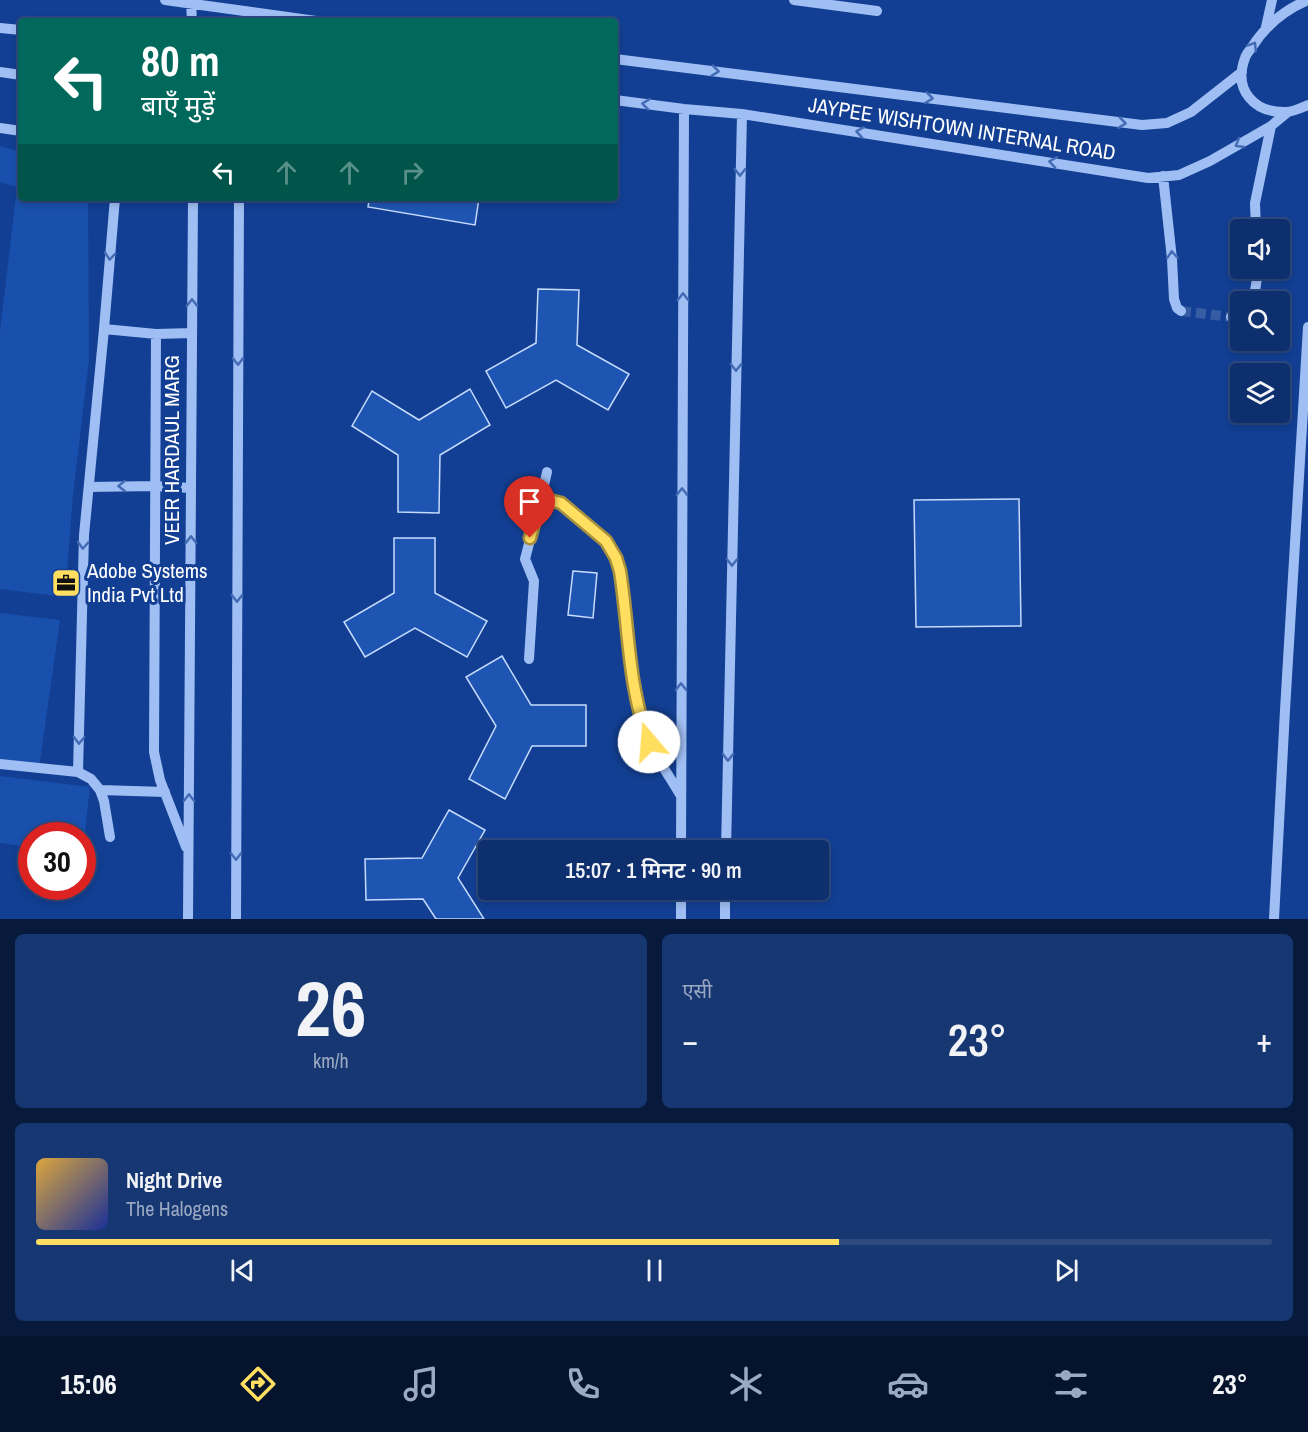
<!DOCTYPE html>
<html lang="hi">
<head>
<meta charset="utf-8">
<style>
	:root { --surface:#0e2f6e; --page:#173773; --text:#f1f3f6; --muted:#9ba9c2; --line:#2e4a81; --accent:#ffde60 }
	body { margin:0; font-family:"Archivo Narrow","Noto Sans Devanagari",sans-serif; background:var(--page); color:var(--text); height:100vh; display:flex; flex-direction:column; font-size:22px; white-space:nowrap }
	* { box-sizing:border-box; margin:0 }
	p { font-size:20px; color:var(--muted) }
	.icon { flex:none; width:33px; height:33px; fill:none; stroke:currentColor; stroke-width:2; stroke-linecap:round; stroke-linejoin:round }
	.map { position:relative; height:919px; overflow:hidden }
	.panel { display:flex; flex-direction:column; gap:15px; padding:15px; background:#081a3c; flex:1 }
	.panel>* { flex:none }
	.banner { position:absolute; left:18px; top:18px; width:600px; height:183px; border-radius:6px; box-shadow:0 3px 9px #0003,0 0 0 2px var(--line); background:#00695c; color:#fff; overflow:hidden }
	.buttons { position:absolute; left:1230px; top:219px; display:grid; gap:12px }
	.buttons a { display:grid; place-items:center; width:60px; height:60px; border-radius:6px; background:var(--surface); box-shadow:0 3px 9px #0003,0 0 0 2px var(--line); font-size:30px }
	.speed { position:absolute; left:18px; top:822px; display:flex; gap:12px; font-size:30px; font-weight:700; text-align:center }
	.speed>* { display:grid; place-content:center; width:78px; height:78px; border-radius:50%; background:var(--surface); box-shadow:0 3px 9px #0003,0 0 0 2px var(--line); line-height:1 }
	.speed .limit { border:9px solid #d22; background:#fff; color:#111 }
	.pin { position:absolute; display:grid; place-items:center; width:51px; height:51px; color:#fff; margin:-62px -26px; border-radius:50% 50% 50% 0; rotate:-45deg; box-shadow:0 0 6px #0007 }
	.pin .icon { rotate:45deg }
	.me { position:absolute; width:66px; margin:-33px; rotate:342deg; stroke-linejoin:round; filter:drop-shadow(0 0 4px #0008) }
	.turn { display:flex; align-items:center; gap:21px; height:126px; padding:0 24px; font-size:27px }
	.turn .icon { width:78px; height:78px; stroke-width:2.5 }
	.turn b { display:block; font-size:42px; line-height:51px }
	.lanes { display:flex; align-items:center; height:57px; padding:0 24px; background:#0003; justify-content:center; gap:30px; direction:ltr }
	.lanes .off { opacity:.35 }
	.big { font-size:45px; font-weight:600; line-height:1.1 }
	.panel .card { flex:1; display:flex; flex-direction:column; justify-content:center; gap:9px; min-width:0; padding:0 21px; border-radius:9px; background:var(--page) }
	.panel .dial { align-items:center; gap:0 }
	.dial b { font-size:78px; line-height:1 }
	.song { display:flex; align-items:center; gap:18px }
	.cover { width:72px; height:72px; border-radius:9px; background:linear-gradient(135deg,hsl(40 70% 55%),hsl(230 70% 35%)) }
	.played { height:6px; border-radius:3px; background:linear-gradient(90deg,var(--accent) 65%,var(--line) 65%) }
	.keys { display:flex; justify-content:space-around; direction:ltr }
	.heat { display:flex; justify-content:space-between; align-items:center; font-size:33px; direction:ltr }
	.panel .tiles { flex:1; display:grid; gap:15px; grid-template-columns:1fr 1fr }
	.card:last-child { grid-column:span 2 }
	.trip { position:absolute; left:478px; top:840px; width:351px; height:60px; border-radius:6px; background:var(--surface); box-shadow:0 3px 9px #0003,0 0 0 2px var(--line); font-weight:600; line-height:60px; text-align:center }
	.dock { display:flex; height:96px; justify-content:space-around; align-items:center; background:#06132c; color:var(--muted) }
	.dock .icon { width:42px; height:42px }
	.dock .active { color:var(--accent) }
	.dock b { font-size:27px; color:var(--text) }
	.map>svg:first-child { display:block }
	.green { fill:#1950ad }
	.building { fill:#1f55b2; stroke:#c6dbfd; stroke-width:1.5 }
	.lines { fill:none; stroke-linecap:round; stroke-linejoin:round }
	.minor-tunnel { stroke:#365ca3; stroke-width:10; stroke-dasharray:10 5; stroke-linecap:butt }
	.minor { stroke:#9fbef3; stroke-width:10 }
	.oneway { stroke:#436bb5 }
	.route-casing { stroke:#a6903e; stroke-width:15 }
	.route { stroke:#ffde60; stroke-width:10 }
	.labels { text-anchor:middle; stroke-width:6; stroke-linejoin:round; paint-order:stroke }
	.street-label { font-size:21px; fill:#fff; stroke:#123f93 }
	.poi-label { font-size:21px; fill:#fff; stroke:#123f93; text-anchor:start }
</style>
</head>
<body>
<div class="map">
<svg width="1308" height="919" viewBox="0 0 1308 919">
	<rect width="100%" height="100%" fill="#123f93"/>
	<path class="green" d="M0 146 21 152V198H88L89 359 73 495 65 597 0 589V332L17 187 0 182Z
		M0 613 60 620 39 768 0 762Z
		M0 776 90 787 83 850 82 836H32L31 847 0 843Z"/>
	<path class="building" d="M350 198H479L475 225 368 207 369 201Z
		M538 289 579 290 577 345 629 374 608 410 556 380 506 408 486 371 536 343Z
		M470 389 490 425 440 455 439 513 398 512V455L352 426 372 391 419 420Z
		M1019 499 1021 626 916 627 914 500Z
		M394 538H435V593L487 621 467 657 415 628 365 657 344 622 394 593Z
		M573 571 597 573 593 618 568 615Z
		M502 656 531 705H586V746H532L505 799 469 779 496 726 466 677Z
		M449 810 485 830 458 878 484 919H436L423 899 366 900 365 859 422 858Z"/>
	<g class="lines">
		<path class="minor-tunnel" d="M1181 311 1231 317"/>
		<path class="minor" d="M165 0 316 21
			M794 0 877 11
			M1308 0C1284 10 1266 25 1252 47 1250 50 1246 54 1245 58 1233 90 1254 113 1286 112 1293 112 1301 108 1308 105
			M191 3 192 21
			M1266 27 1272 0
			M0 28 21 30
			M615 59 1142 125 1167 123 1191 112 1242 72
			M0 72 21 75
			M615 100 684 109 742 114 1148 178 1179 175 1210 161 1271 126 1288 112
			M0 128 21 131
			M1163 176 1172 259 1174 299 1177 308 1181 311
			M1256 230 1255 203 1271 126
			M1253 302 1257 279V268
			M1231 317 1240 314
			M104 329 156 334 192 333
			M156 334 154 752 160 780 186 847
			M89 487 155 486 191 488
			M541 498 547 472
			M529 659 534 581 525 559 541 498 561 503 606 541 616 558 620 571C627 620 628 674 641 722 649 748 667 772 681 796
			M0 764 78 772 91 779 100 790 104 801 110 837
			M78 772 84 535 104 329 115 198
			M100 790 165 792
			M681 850 684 109
			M726 850 742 114
			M188 919 193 198
			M236 919 239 198
			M681 919V890
			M725 919V890
			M1274 919 1285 710 1308 327"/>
	</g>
	<defs><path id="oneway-chevron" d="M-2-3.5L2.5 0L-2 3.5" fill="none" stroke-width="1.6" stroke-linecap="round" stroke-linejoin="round" transform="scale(1.5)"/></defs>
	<g class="oneway">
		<use href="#oneway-chevron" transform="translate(1253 46) rotate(-57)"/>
		<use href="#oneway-chevron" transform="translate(715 71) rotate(7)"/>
		<use href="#oneway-chevron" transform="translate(929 98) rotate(7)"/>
		<use href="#oneway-chevron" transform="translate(646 104) rotate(-173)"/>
		<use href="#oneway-chevron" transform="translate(1122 123) rotate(7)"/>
		<use href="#oneway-chevron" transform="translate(860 132) rotate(-171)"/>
		<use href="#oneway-chevron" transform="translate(1239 144) rotate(150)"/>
		<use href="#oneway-chevron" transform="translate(1053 162) rotate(-171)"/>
		<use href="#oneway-chevron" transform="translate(740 172) rotate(91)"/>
		<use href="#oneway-chevron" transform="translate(1172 255) rotate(-94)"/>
		<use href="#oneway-chevron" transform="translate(110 256) rotate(95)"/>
		<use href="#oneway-chevron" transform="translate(683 297) rotate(-90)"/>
		<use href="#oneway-chevron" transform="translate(192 303) rotate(-90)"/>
		<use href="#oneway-chevron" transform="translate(238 361) rotate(90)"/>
		<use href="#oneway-chevron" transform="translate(736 367) rotate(91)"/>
		<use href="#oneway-chevron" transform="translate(122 486) rotate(179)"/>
		<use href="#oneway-chevron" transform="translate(682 492) rotate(-90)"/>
		<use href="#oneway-chevron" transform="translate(191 540) rotate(-90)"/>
		<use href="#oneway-chevron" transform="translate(83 545) rotate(93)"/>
		<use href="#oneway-chevron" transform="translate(732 562) rotate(91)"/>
		<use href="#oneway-chevron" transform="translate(237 598) rotate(90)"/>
		<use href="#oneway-chevron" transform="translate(681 687) rotate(-90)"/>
		<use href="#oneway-chevron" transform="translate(79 740) rotate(92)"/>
		<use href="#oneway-chevron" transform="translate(728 757) rotate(91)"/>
		<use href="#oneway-chevron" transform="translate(189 798) rotate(-90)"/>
		<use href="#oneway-chevron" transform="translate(236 856) rotate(90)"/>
	</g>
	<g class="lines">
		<g class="route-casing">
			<path id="route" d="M530 538 541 498 561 503 606 541 616 558 620 571C629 628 628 688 649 742"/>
		</g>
		<use href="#route" class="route"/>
	</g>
	<defs>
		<g id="office-square" transform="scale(1.5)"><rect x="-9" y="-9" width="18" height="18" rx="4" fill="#ffde60" stroke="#123f93"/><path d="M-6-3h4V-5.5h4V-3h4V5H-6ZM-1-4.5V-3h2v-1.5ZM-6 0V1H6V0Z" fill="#111"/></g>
	</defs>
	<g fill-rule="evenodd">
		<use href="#office-square" x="66" y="583"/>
	</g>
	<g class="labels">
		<g class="street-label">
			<text transform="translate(962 129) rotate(9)" y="7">JAYPEE WISHTOWN INTERNAL ROAD</text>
			<text transform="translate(172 450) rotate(-90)" y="7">VEER HARDAUL MARG</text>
		</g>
		<g class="poi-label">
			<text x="87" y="578">Adobe Systems<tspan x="87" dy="24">India Pvt Ltd</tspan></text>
		</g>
	</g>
</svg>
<div class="buttons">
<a><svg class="icon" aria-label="sound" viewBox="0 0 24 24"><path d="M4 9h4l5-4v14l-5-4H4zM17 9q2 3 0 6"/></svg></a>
<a><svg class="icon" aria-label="search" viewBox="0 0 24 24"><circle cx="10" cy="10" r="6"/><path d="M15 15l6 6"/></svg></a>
<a><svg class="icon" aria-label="layers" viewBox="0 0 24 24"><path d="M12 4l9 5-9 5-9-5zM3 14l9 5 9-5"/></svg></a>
</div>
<div class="speed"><div class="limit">30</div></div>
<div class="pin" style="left:530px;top:538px;background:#d93025"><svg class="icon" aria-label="arrive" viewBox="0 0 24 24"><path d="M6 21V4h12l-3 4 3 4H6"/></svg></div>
<svg class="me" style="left:649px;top:742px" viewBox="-20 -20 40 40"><circle r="19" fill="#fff"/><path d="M0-13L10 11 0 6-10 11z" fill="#ffde60"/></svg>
<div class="trip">15:07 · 1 मिनट · 90 m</div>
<div class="banner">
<div class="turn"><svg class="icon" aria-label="left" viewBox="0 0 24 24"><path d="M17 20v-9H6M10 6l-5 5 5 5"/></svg><div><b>80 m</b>बाएँ मुड़ें</div></div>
<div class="lanes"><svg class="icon" aria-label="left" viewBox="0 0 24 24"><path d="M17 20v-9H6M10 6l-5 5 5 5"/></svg><svg class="icon off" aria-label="ahead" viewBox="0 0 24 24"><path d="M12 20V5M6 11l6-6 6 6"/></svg><svg class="icon off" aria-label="ahead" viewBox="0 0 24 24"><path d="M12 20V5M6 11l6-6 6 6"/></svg><svg class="icon off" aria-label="right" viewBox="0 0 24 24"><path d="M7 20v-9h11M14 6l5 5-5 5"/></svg></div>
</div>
</div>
<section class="panel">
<div class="tiles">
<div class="card dial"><b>26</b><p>km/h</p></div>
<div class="card"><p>एसी</p>
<div class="heat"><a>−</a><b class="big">23°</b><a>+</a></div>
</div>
<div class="card">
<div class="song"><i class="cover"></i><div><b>Night Drive</b><p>The Halogens</p></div></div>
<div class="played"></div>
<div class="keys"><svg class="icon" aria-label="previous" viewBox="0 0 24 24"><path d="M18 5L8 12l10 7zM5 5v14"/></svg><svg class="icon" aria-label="pause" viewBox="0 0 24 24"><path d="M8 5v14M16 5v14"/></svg><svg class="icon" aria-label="next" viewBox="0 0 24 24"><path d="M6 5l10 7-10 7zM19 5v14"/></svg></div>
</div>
</div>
</section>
<nav class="dock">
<b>15:06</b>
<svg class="icon active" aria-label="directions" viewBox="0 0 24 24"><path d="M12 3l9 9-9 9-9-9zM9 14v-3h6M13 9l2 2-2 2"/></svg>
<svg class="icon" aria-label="music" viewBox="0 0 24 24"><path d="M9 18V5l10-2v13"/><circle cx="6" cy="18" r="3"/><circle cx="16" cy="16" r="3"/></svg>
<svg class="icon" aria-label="phone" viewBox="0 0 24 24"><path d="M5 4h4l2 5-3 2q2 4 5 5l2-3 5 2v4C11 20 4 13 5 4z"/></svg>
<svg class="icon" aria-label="climate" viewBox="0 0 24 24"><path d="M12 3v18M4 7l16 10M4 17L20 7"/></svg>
<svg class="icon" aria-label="car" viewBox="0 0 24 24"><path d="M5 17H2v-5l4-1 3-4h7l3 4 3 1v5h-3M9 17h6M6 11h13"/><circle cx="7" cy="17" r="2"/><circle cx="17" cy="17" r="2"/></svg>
<svg class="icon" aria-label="filters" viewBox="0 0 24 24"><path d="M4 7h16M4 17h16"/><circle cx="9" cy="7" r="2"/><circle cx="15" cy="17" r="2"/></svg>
<b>23°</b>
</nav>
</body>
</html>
